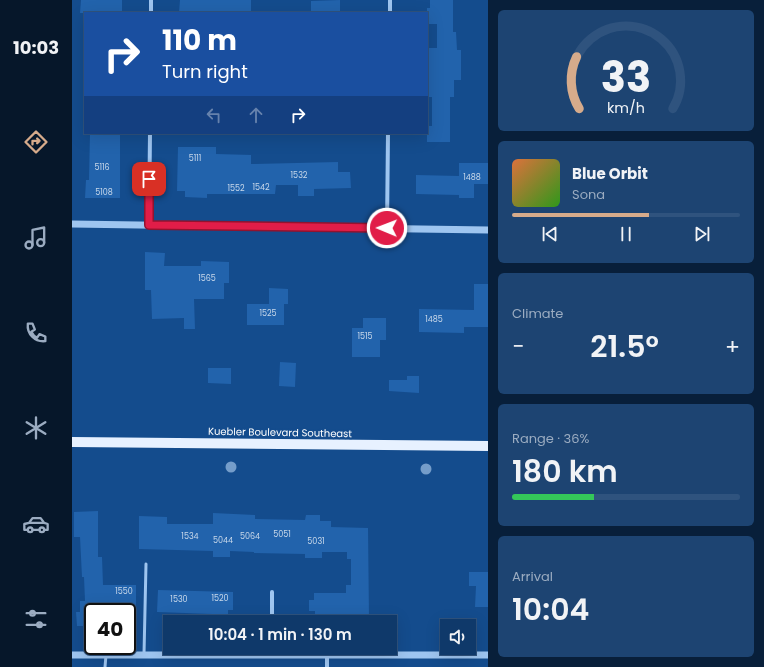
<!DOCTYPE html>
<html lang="en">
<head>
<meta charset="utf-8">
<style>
	:root { --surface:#0f396a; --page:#1d4472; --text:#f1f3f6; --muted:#9bacc1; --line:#2f537e; --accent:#d6ab8b }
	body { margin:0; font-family:Poppins,sans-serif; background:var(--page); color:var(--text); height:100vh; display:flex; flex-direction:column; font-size:15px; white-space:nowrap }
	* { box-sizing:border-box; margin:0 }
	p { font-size:13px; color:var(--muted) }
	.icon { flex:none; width:22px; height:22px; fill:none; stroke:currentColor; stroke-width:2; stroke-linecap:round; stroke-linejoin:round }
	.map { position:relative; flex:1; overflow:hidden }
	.panel { display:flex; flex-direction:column; gap:10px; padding:10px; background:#081f3a; width:276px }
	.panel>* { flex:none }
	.guide { position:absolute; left:12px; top:12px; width:344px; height:122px; border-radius:0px; box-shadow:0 4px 16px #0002,0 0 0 1px var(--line); background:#1a4fa0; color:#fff; overflow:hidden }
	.tools { position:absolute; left:368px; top:619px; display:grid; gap:8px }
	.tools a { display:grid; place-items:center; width:36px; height:36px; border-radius:0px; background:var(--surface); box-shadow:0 4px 16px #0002,0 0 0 1px var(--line); font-size:20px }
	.speed { position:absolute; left:12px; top:603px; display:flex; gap:8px; font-size:20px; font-weight:700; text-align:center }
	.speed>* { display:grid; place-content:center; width:52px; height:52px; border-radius:50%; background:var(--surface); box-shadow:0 4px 16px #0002,0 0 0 1px var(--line); line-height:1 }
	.speed .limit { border:2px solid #111; border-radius:6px; background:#fff; color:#111 }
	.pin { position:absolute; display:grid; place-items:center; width:34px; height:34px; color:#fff; margin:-17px; border-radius:8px; box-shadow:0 2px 6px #0006 }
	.me { position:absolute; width:44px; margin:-22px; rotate:271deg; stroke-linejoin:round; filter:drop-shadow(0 0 3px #0008) }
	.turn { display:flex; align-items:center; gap:14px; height:84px; padding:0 12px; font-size:18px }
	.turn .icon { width:52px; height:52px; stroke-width:2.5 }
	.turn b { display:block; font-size:28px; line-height:34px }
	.lanes { display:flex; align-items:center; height:38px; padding:0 12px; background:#0003; justify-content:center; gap:20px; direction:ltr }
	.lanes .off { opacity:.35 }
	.big { font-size:30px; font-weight:600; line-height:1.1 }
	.panel .widget { flex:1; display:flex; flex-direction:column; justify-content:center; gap:6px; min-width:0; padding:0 14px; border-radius:6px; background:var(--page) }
	.panel .dial { align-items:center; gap:0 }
	.dial svg { height:104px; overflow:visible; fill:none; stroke:var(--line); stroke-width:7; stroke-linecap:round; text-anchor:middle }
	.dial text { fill:var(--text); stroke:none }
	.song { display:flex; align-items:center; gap:12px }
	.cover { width:48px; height:48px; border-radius:6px; background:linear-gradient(135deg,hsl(20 70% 55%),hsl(110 70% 35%)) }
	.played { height:4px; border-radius:2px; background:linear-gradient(90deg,var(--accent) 60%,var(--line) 60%) }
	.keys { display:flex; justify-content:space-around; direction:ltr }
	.heat { display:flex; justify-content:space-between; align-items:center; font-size:22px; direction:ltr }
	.charge { height:6px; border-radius:3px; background:linear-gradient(90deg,#34c759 36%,var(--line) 0) }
	.trip { position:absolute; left:91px; top:615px; width:234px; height:40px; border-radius:0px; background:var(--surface); box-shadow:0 4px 16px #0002,0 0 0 1px var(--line); font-weight:600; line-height:40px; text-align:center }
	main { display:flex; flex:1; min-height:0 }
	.menu { display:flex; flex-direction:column; width:72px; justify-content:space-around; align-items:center; background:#06172a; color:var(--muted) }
	.menu .icon { width:28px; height:28px }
	.menu .active { color:var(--accent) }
	.menu b { font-size:18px; color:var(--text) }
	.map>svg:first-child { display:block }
	.building { fill:#2263ac }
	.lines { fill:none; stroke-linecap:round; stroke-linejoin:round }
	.service { stroke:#9ec5f0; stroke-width:3 }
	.minor { stroke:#9ec5f0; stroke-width:4 }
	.tertiary { stroke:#9ec5f0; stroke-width:7 }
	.primary { stroke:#e7f1ff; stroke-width:10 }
	.tree { fill:#759dca }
	.route-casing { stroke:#92132f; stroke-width:10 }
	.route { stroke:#e11d48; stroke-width:7 }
	.labels { text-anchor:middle; stroke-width:4; stroke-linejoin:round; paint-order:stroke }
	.number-label { font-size:8px; fill:#c8d8ea }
	.street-label { font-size:10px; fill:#fff; stroke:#144c8d }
</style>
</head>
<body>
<main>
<nav class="menu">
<b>10:03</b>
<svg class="icon active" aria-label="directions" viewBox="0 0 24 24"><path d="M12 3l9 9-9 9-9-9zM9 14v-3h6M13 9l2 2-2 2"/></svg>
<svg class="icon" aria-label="music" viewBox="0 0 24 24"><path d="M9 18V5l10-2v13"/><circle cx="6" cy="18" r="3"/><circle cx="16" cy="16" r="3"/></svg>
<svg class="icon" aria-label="phone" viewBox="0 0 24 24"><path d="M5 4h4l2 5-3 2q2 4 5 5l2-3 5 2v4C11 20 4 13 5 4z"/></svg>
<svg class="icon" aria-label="climate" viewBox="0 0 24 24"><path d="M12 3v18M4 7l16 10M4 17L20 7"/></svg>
<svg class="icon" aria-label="car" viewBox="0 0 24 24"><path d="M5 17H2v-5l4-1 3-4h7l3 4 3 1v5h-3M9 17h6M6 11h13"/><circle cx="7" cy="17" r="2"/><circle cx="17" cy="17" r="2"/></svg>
<svg class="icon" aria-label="filters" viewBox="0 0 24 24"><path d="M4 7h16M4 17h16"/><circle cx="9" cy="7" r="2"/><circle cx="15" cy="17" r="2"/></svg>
</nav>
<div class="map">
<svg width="416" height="667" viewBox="0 0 416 667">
	<rect width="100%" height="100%" fill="#144c8d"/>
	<path class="building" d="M9 0H50V13H8Z
		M108 0H179V11H144V13H107Z
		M268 0V13H239V1Z
		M358 0H381V32H384L385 50H389V80H382V97H378V142H355V126H360V97H355V48H365V24H355V8H358Z
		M18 133H48V198H13L14 180H17Z
		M106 147H144V154L179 155V164L266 162V172H278L279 188 242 189V196H226V185H204L203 194H135V198L113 197V191H105Z
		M387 163H416V184H402V198H387V195L344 194V175L387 176Z
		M73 252 93 253 92 266H129V261L157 262V283H152V299H122L123 329H112V318L80 319 79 290H73Z
		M402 284H416V327H392V333L347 332V309L402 310Z
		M197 288 216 289V304H212V325H175V304H197Z
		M291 318H314V340H308V357H280V328H291Z
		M208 362 224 363 223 387 207 386Z
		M136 368H159V384L136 383Z
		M335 376H347V393L317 391V380H335Z
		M26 511V557H30L31 585H64V611L29 610V612H21V626H5L4 612H8V601H13L12 577H10L8 537H2V512Z
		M141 513 183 515V519L233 520 234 515H248V521H259V527L296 528 297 619H243V611H237V600H242V593H274V585H279V559H275V552H250V558H233V554L182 553V552L158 551V557H141V551L67 549V516L95 517V524H141Z
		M397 572H416V607H403L404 586H397Z
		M86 590 161 592V610H156V617H140V614L85 612Z"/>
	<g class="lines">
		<path class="service" d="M72 654 74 564
			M33 667 34 655"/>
		<path class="minor" d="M79 13V0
			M318 13V0
			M77 225 78 133
			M315 228 316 133
			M200 592V622
			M255 656V667"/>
		<path class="tertiary" d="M0 224 416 230
			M0 655H416"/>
		<path class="primary" d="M0 442 416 446"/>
	</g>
	<g class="tree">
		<circle cx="159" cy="467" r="5.5"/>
		<circle cx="354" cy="469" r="5.5"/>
	</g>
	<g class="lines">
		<g class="route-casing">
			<path id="route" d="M77 179V225L315 228"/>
		</g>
		<use href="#route" class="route"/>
	</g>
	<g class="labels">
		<g class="number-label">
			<text x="123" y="161">5111</text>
			<text x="30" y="170">5116</text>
			<text x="227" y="178">1532</text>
			<text x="400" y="180">1488</text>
			<text x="189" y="190">1542</text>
			<text x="164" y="191">1552</text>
			<text x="32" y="195">5108</text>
			<text x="135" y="281">1565</text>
			<text x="196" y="316">1525</text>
			<text x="362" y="322">1485</text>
			<text x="293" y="339">1515</text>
			<text x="210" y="537">5051</text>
			<text x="118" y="539">1534</text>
			<text x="178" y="539">5064</text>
			<text x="151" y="543">5044</text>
			<text x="244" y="544">5031</text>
			<text x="52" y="594">1550</text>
			<text x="148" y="601">1520</text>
			<text x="107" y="602">1530</text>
		</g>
		<g class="street-label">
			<text transform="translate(208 432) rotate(1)" y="4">Kuebler Boulevard Southeast</text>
		</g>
	</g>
</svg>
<div class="tools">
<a><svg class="icon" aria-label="sound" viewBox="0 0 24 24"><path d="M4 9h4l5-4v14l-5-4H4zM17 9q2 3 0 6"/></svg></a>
</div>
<div class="speed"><div class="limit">40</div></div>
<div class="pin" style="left:77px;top:179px;background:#d93025"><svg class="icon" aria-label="arrive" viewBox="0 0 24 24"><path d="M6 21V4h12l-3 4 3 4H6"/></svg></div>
<svg class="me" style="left:315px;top:228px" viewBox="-20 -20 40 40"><circle r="17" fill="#e11d48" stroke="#fff" stroke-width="3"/><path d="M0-11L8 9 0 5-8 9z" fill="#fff"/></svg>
<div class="trip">10:04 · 1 min · 130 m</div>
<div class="guide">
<div class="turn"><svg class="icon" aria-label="right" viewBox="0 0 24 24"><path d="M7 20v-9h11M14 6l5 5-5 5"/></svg><div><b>110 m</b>Turn right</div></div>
<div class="lanes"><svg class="icon off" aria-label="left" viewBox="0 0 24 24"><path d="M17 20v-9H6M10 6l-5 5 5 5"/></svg><svg class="icon off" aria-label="ahead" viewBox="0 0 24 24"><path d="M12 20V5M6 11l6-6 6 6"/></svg><svg class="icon" aria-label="right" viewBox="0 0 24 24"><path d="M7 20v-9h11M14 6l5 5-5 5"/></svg></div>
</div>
</div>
<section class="panel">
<div class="widget dial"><svg viewBox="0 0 100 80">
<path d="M14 69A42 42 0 1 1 86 69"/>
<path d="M14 69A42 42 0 0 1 12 29" stroke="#d6ab8b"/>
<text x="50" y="56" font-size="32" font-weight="700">33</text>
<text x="50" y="72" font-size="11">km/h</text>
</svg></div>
<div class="widget">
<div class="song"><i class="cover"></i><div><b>Blue Orbit</b><p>Sona</p></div></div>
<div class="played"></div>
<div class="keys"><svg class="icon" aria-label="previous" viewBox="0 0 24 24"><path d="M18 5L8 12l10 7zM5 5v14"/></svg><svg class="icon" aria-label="pause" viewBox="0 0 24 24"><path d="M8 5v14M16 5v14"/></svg><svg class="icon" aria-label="next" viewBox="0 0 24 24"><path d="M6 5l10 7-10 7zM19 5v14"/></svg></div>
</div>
<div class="widget"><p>Climate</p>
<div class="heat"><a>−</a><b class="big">21.5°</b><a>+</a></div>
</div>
<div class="widget"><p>Range · 36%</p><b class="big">180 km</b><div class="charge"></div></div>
<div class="widget"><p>Arrival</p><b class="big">10:04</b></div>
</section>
</main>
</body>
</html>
